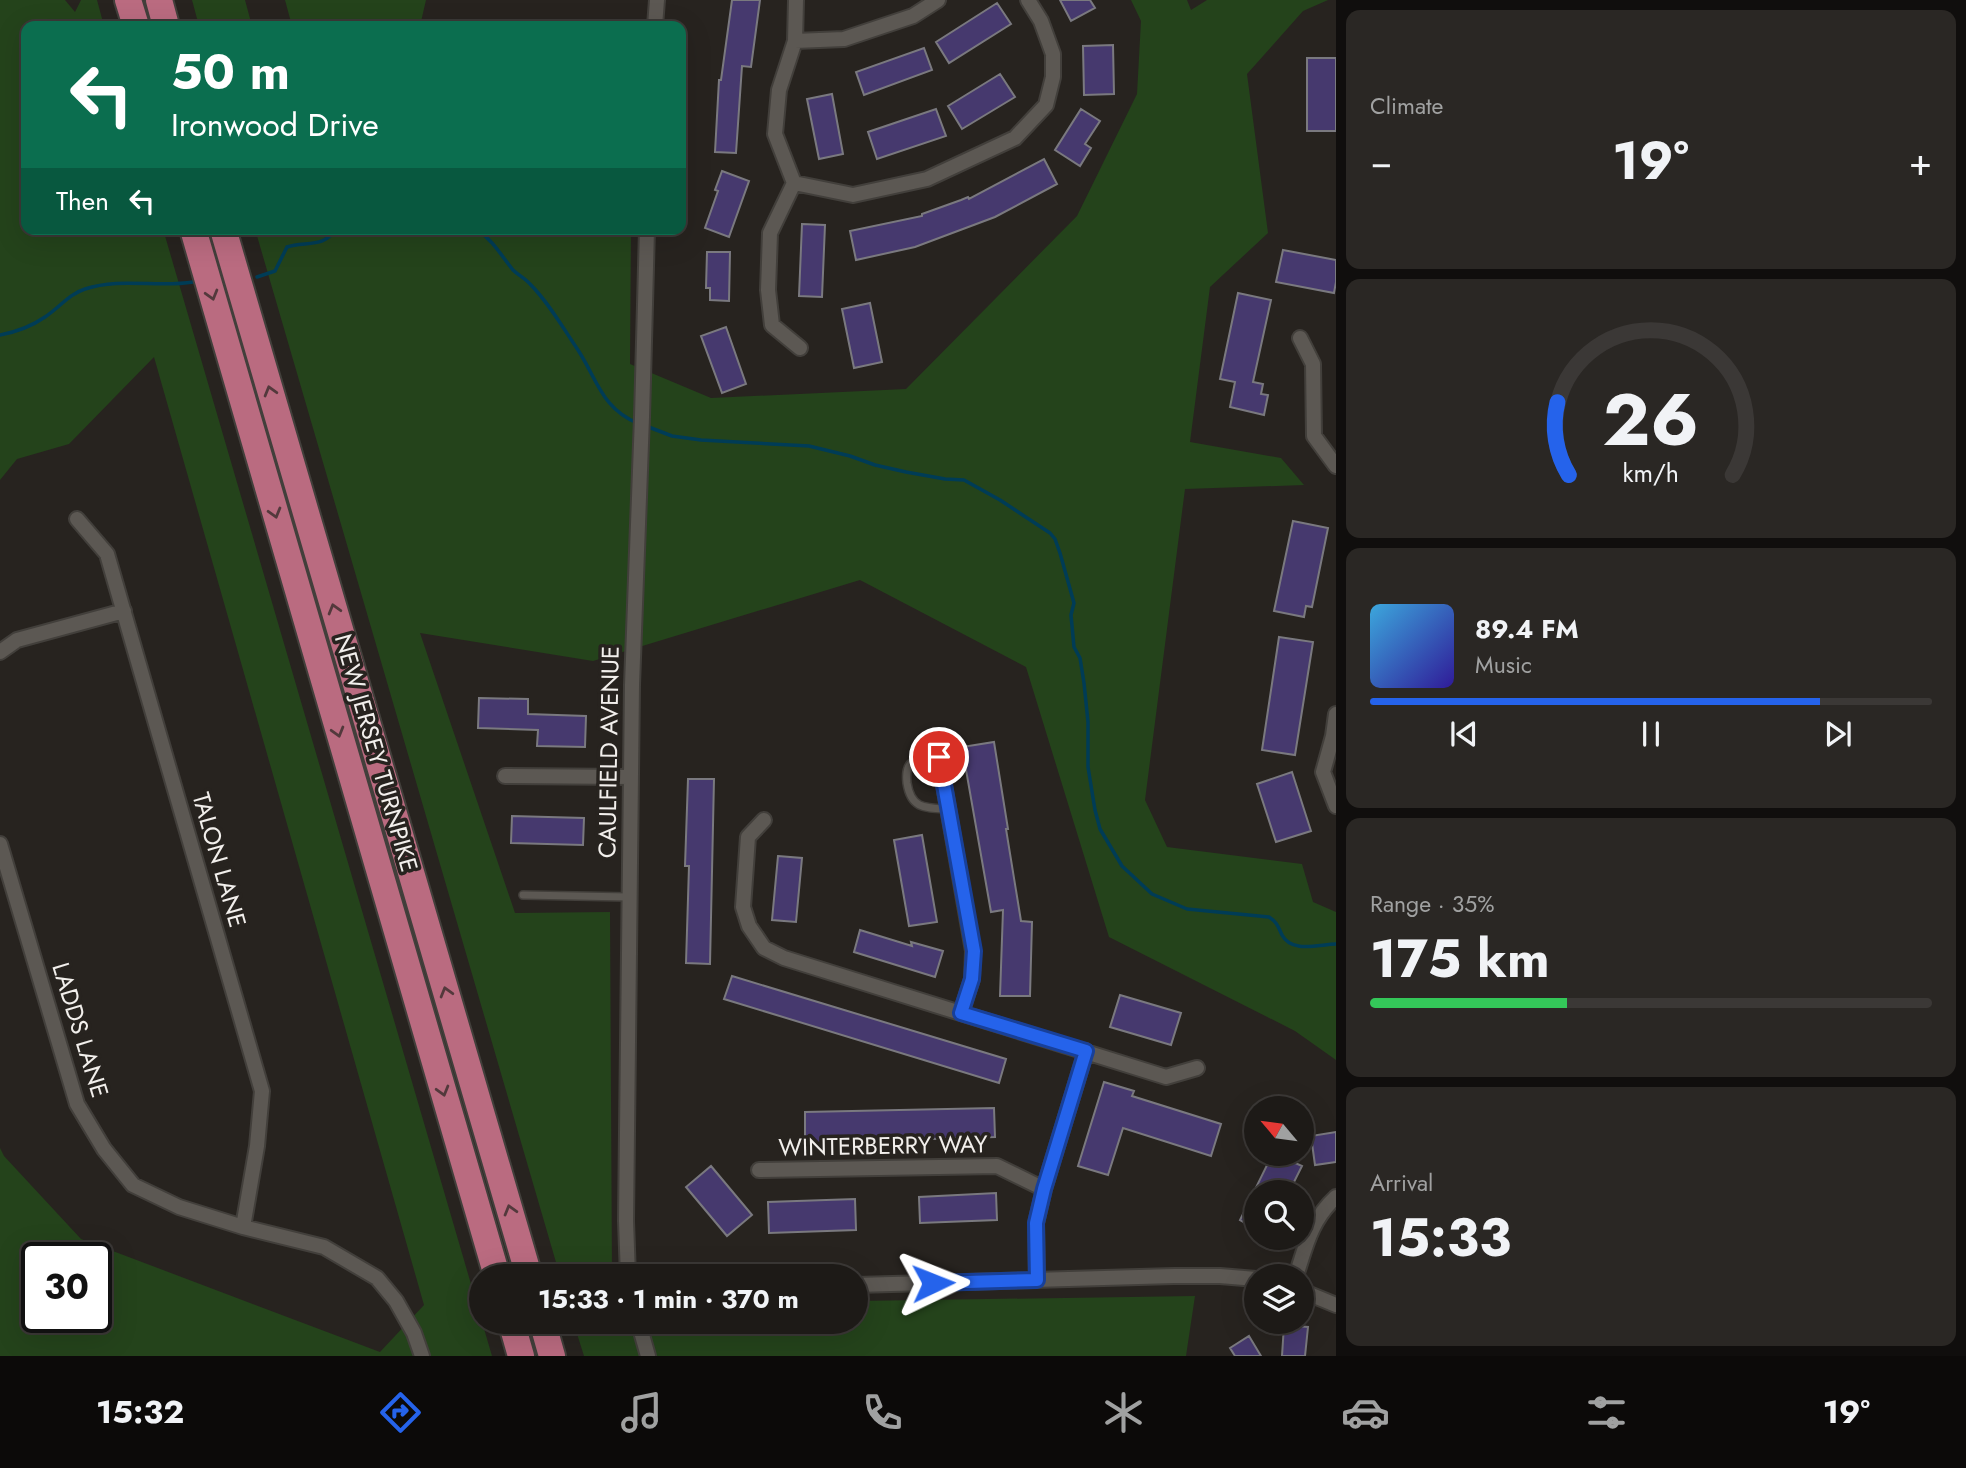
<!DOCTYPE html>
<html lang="en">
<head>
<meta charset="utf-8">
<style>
	:root { --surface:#1d1a17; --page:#2a2724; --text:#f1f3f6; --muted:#a0a1a1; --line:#3b3836; --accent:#2563eb }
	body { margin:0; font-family:Jost,sans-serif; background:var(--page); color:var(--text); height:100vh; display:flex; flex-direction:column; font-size:26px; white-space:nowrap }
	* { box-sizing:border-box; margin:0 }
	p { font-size:23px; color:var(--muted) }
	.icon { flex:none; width:38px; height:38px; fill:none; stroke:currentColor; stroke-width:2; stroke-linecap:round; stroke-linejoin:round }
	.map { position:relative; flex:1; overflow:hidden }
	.sheet { display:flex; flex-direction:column; gap:10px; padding:10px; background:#100e0d; width:630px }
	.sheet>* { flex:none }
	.banner { position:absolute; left:21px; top:21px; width:665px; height:214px; border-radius:14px; box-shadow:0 7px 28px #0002,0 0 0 2px var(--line); background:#0b6e4f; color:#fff; overflow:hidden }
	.needle { width:46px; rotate:299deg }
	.buttons { position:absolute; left:1244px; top:1096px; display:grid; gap:14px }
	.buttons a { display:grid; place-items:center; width:70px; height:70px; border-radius:50%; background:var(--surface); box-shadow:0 7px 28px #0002,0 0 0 2px var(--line); font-size:35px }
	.speed { position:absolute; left:21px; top:1242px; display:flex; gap:14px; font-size:35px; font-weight:700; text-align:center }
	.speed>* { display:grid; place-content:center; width:91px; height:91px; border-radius:50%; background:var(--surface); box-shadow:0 7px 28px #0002,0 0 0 2px var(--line); line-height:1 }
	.speed .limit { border:4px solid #111; border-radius:10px; background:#fff; color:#111 }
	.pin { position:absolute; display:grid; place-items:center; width:60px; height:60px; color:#fff; margin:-30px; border:4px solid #fff; border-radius:50%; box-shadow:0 2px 7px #0007 }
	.me { position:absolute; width:77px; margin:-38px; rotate:88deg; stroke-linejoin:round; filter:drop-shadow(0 0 5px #0008) }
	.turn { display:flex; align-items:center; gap:24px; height:147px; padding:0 35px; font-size:32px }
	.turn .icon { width:91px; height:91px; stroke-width:2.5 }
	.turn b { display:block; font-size:49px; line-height:60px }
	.then { display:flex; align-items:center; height:66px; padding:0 35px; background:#0003; gap:14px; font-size:26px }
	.big { font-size:52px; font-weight:700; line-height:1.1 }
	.sheet .widget { flex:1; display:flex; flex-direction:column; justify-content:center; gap:10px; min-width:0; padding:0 24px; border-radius:14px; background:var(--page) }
	.sheet .dial { align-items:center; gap:0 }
	.dial svg { height:182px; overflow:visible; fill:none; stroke:var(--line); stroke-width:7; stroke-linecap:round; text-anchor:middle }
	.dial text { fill:var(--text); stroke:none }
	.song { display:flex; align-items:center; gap:21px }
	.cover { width:84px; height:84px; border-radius:10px; background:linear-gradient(135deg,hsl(200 70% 55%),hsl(250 70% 35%)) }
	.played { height:7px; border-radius:4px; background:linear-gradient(90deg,var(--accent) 80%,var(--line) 80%) }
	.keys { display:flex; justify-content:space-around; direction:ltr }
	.heat { display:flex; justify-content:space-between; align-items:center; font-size:38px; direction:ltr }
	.charge { height:10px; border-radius:5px; background:linear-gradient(90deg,#34c759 35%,var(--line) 0) }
	.trip { position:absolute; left:469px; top:1264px; width:399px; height:70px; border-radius:35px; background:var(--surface); box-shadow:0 7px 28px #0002,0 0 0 2px var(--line); font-weight:700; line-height:70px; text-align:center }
	.tab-bar { display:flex; height:112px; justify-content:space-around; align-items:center; background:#0c0a09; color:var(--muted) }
	.tab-bar .icon { width:49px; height:49px }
	.tab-bar .active { color:var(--accent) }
	.tab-bar b { font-size:32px; color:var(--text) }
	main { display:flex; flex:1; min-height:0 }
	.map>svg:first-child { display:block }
	.green { fill:#24431b; fill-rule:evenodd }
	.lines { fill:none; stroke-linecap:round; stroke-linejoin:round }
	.stream { stroke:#003c56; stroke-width:3.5 }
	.building { fill:#46396e; stroke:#7a797f; stroke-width:2 }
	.lane-casing { stroke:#423f3b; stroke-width:10 }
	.street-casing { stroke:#423f3b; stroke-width:18 }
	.highway-casing { stroke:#423f3b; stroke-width:30 }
	.lane { stroke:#5c5853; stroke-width:7 }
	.street { stroke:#5c5853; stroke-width:14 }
	.highway { stroke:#ba6b80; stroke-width:26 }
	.oneway { stroke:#53393c }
	.route-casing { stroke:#184099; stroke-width:18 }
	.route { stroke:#2563eb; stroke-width:12 }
	.labels { text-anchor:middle; stroke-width:7; stroke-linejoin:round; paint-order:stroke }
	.street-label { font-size:24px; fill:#f2efec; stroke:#27231f }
</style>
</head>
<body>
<main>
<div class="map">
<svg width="1336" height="1356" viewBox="0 0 1336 1356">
	<rect width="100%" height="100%" fill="#27231f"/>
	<path class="green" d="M0 0H65L75 12 81 0H97L104 26H26V229H163L492 1356H0V1148L4 1156 81 1239 380 1352 424 1305 154 357 69 444 17 459 0 480ZM37 1258H96V1318H37Z
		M192 0H245L252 26H199Z
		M285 0H426L420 26H292Z
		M1131 0H1187L1191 10 1207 0H1328L1303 11 1247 74 1268 233 1210 287 1190 442 1281 458 1304 485 1185 489 1145 800 1167 847 1302 864 1313 902 1336 912V1060L1295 1031 1109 937 1026 667 860 580 593 661 420 633 515 913 610 912 612 1276H560L255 229H631L630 364 711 398 906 389 1077 216 1137 94 1141 21Z
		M1195 1296 1186 1356H584L573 1321H856V1301Z"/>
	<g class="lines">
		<path class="stream" d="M477 229C493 241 501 255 513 270 518 275 525 278 530 284 549 303 563 328 578 350 598 381 602 409 639 424
			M257 277 275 271 287 247C304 241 326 248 335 229
			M0 335C16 332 32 326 45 317 59 308 69 294 85 289 121 277 157 288 193 282
			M646 426 672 436 701 440 809 446 850 456 875 465 906 472 945 479 964 480 1000 500 1050 533 1055 539 1060 553 1074 603 1071 615 1074 647 1080 658 1084 683 1088 722V767L1095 810 1100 829 1122 866 1152 894 1187 909 1269 917C1278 923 1278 927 1282 935 1292 954 1320 944 1336 944"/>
	</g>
	<path class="building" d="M732 0H760L751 67 742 66 736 153 715 152 719 80H721Z
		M1060 0H1090L1095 8 1071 21Z
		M997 3 1011 24 949 63 936 42Z
		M1113 45 1114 94 1084 95 1083 46Z
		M924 48 932 70 864 95 856 72Z
		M1307 58H1336V131H1307Z
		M1000 74 1015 97 962 129 948 106Z
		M832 94 843 154 819 159 807 99Z
		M936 109 946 136 877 159 868 132Z
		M1081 109 1100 121 1085 144 1091 148 1080 166 1055 150Z
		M1044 159 1057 184 995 217 915 247 856 260 850 231 922 216V214L961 200 968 197 969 199Z
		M722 171 749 181 729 237 705 228 718 191 715 190Z
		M802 224 825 225 822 297 799 296Z
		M1283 250 1336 260V282L1334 293 1276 282Z
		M707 252H730L729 301 710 300V288H706Z
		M1238 293 1271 300 1253 382 1263 384 1261 394 1268 395 1264 415 1230 407 1235 382 1220 379Z
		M870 303 882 362 854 368 842 309Z
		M726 327 746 384 722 393 701 336Z
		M1293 521 1328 528 1312 607 1306 606 1304 617 1274 611Z
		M1279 637 1313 642 1295 755 1262 750Z
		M479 698 528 699V714L586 716 585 747 537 746 538 730 478 728Z
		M994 742 1008 829H1006L1021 921 1032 922 1030 996H1000L1003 910 991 912 962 747Z
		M1292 772 1311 831 1276 842 1257 784Z
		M688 779H714L710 964 686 963 689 866H685Z
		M512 816 584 818 583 845 511 843Z
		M922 835 937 922 909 926 894 840Z
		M778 856 802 858 796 922 772 920Z
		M860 930 912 946 911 942 943 951 935 977 854 952Z
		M732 976 1006 1059 999 1083 724 999Z
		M1120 995 1181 1013 1171 1045 1110 1027Z
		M1104 1082 1134 1091 1132 1096 1221 1124 1211 1156 1123 1128 1108 1175 1078 1166Z
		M994 1108 995 1137 805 1143V1112Z
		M1336 1132V1162L1315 1165 1311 1136Z
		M1273 1153 1302 1166 1289 1192H1256V1229L1240 1220Z
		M711 1166 752 1215 727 1236 686 1187Z
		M996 1193 997 1220 920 1223 919 1197Z
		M855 1199 856 1230 769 1233 768 1202Z
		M1284 1325 1308 1327 1305 1356H1282Z
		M1249 1336 1261 1356H1235L1230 1348Z"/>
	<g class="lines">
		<g class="lane-casing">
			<path id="lane" d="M939 757C918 759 904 757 907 783 911 809 925 808 948 809
				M523 895 629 897"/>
		</g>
		<g class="street-casing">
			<path id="street" d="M796 0 795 41 779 90 775 134 794 183 853 195 927 179 1015 138 1046 105 1053 77V54L1041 21 1028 0
				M655 26 657 0
				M795 41 844 39 913 16 938 0
				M794 183 770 233 768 290 772 325 800 348
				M1300 338 1313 364 1314 436 1336 466
				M77 519 107 554 262 1091 257 1146 243 1227
				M0 652 17 640 124 611
				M1336 714 1333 736 1323 772 1336 806
				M939 757 973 951 972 979 961 1013
				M505 776 630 777
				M764 820 748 837 743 907 749 926 764 948 784 958 1166 1077 1197 1068
				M0 844 77 1104 104 1149 133 1185 179 1207 243 1227 324 1247 377 1278 396 1301 414 1333 422 1356
				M759 1170 997 1166 1044 1189
				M628 1276 626 1221 632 685 642 417 647 229
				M706 1276H749
				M1296 1276C1306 1245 1311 1220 1336 1197
				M1037 1280 1036 1223 1044 1189 1086 1051
				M856 1285 1174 1276H1220L1256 1279
				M1302 1291 1336 1305
				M638 1321 648 1356"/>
		</g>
		<g class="highway-casing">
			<path id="highway" d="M128 0 136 26
				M159 0 166 26
				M193 229 497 1276
				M223 229 529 1276
				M511 1321 521 1356
				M542 1321 552 1356"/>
		</g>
		<use href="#lane" class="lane"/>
		<use href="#street" class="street"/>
		<use href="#highway" class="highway"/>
	</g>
	<defs><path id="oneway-chevron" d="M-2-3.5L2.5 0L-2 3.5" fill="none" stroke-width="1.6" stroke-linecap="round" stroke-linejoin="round" transform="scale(1.75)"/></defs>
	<g class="oneway">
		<use href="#oneway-chevron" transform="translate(212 295) rotate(74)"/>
		<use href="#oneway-chevron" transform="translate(270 391) rotate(-106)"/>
		<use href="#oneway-chevron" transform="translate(275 513) rotate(74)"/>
		<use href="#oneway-chevron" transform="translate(334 609) rotate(-106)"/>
		<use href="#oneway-chevron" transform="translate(338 732) rotate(74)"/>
		<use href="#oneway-chevron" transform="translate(446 992) rotate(-106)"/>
		<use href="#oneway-chevron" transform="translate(443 1091) rotate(74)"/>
		<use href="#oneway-chevron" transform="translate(510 1210) rotate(-106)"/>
	</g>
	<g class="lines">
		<g class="route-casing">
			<path id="route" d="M933 1283 1037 1280 1036 1223 1044 1189 1086 1051 961 1013 972 979 974 951 939 757"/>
		</g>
		<use href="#route" class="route"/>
	</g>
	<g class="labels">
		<g class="street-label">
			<text transform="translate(609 752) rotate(-89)" y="8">CAULFIELD AVENUE</text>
			<text transform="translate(376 753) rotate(74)" y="8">NEW JERSEY TURNPIKE</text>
			<text transform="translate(219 860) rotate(74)" y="8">TALON LANE</text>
			<text transform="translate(80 1030) rotate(73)" y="8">LADDS LANE</text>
			<text transform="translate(883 1146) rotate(-1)" y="8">WINTERBERRY WAY</text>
		</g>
	</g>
</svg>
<div class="buttons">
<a><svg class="needle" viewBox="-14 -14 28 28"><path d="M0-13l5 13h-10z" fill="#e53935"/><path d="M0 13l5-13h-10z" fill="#a0a1a1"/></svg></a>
<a><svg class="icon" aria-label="search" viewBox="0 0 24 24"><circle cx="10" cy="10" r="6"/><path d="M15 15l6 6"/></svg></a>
<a><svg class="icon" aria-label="layers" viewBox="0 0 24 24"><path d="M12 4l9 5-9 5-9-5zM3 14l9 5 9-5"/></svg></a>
</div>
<div class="speed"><div class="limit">30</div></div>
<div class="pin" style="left:939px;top:757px;background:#d93025"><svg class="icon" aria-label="arrive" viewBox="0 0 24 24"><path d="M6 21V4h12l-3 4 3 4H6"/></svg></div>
<svg class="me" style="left:933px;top:1283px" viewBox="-20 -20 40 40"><path d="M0-17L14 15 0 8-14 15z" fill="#2563eb" stroke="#fff" stroke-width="4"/></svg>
<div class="trip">15:33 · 1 min · 370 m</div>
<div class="banner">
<div class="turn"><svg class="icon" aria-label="left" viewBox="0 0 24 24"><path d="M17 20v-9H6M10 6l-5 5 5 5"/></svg><div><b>50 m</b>Ironwood Drive</div></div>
<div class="then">Then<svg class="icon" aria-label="left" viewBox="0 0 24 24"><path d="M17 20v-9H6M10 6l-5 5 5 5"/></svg></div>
</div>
</div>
<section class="sheet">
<div class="widget"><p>Climate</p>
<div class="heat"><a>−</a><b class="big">19°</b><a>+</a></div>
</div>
<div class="widget dial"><svg viewBox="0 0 100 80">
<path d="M14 69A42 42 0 1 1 86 69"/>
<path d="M14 69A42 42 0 0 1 9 37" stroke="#2563eb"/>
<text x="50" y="56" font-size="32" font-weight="700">26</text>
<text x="50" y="72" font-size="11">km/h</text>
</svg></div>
<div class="widget">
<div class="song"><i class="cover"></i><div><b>89.4 FM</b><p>Music</p></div></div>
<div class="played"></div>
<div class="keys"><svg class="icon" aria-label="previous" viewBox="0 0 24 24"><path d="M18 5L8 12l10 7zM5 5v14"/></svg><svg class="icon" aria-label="pause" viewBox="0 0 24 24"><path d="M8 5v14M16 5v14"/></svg><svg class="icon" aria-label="next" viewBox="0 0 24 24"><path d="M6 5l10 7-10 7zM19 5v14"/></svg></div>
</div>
<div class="widget"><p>Range · 35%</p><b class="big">175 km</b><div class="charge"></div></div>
<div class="widget"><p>Arrival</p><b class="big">15:33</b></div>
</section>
</main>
<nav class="tab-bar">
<b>15:32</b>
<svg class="icon active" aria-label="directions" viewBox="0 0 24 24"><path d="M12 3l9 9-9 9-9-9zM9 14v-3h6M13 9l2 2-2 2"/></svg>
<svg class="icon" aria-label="music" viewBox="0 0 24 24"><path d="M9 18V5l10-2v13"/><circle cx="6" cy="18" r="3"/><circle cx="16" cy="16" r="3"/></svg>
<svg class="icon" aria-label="phone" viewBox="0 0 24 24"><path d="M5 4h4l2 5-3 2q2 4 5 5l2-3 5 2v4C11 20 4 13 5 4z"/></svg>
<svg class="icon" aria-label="climate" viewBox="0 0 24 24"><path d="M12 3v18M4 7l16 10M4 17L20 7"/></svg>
<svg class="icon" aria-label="car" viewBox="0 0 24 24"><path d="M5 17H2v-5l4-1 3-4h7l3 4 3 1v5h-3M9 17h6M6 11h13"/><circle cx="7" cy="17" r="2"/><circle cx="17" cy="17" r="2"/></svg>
<svg class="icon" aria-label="filters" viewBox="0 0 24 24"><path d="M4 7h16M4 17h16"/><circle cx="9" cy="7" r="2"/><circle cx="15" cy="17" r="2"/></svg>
<b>19°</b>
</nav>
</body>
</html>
